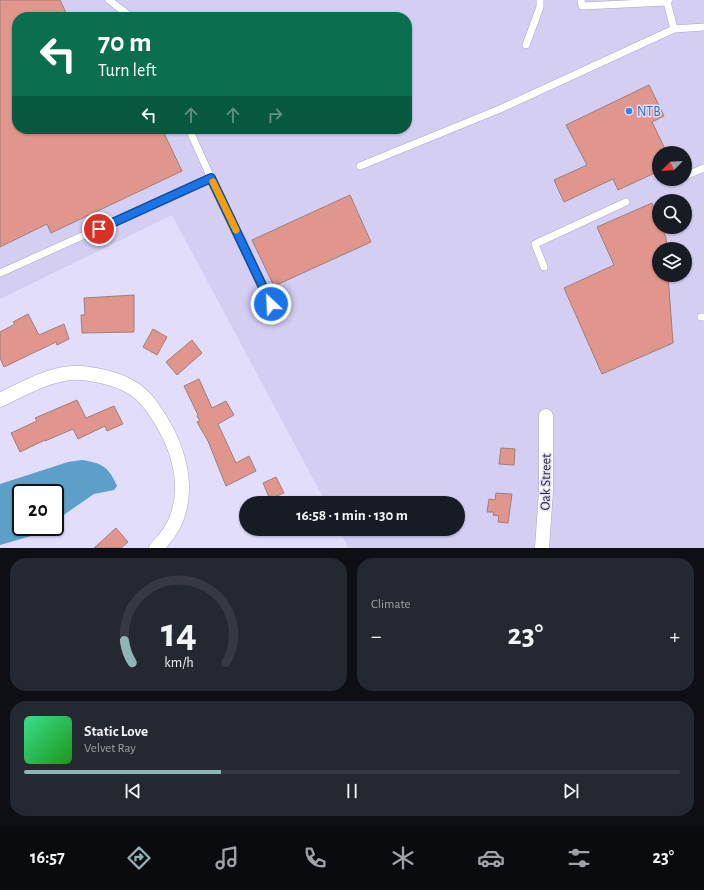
<!DOCTYPE html>
<html lang="en">
<head>
<meta charset="utf-8">
<style>
	:root { --surface:#171b24; --page:#242831; --text:#f1f3f6; --muted:#9ea1a6; --line:#363941; --accent:#91b5b6 }
	body { margin:0; font-family:"Alegreya Sans",sans-serif; background:var(--page); color:var(--text); height:100vh; display:flex; flex-direction:column; font-size:15px; white-space:nowrap }
	* { box-sizing:border-box; margin:0 }
	p { font-size:13px; color:var(--muted) }
	.icon { flex:none; width:22px; height:22px; fill:none; stroke:currentColor; stroke-width:2; stroke-linecap:round; stroke-linejoin:round }
	.map { position:relative; height:548px; overflow:hidden }
	.side { display:flex; flex-direction:column; gap:10px; padding:10px; background:#0d0f14; flex:1 }
	.side>* { flex:none }
	.guide { position:absolute; left:12px; top:12px; width:400px; height:122px; border-radius:16px; box-shadow:0 1px 3px #0004; background:#0b6e4f; color:#fff; overflow:hidden }
	.needle { width:26px; rotate:245deg }
	.fabs { position:absolute; left:652px; top:146px; display:grid; gap:8px }
	.fabs a { display:grid; place-items:center; width:40px; height:40px; border-radius:50%; background:var(--surface); box-shadow:0 1px 3px #0004; font-size:20px }
	.speed { position:absolute; left:12px; top:484px; display:flex; gap:8px; font-size:20px; font-weight:700; text-align:center }
	.speed>* { display:grid; place-content:center; width:52px; height:52px; border-radius:50%; background:var(--surface); box-shadow:0 1px 3px #0004; line-height:1 }
	.speed .limit { border:2px solid #111; border-radius:6px; background:#fff; color:#111 }
	.pin { position:absolute; display:grid; place-items:center; width:34px; height:34px; color:#fff; margin:-17px; border:2px solid #fff; border-radius:50%; box-shadow:0 1px 4px #0007 }
	.me { position:absolute; width:44px; margin:-22px; rotate:335deg; stroke-linejoin:round; filter:drop-shadow(0 0 3px #0008) }
	.turn { display:flex; align-items:center; gap:14px; height:84px; padding:0 20px; font-size:18px }
	.turn .icon { width:52px; height:52px; stroke-width:2.5 }
	.turn b { display:block; font-size:28px; line-height:34px }
	.lanes { display:flex; align-items:center; height:38px; padding:0 20px; background:#0003; justify-content:center; gap:20px; direction:ltr }
	.lanes .off { opacity:.35 }
	.big { font-size:30px; font-weight:700; line-height:1.1 }
	.side .widget { flex:1; display:flex; flex-direction:column; justify-content:center; gap:6px; min-width:0; padding:0 14px; border-radius:16px; background:var(--page) }
	.side .dial { align-items:center; gap:0 }
	.dial svg { height:104px; overflow:visible; fill:none; stroke:var(--line); stroke-width:7; stroke-linecap:round; text-anchor:middle }
	.dial text { fill:var(--text); stroke:none }
	.song { display:flex; align-items:center; gap:12px }
	.cover { width:48px; height:48px; border-radius:6px; background:linear-gradient(135deg,hsl(150 70% 55%),hsl(120 70% 35%)) }
	.played { height:4px; border-radius:2px; background:linear-gradient(90deg,var(--accent) 30%,var(--line) 30%) }
	.keys { display:flex; justify-content:space-around; direction:ltr }
	.heat { display:flex; justify-content:space-between; align-items:center; font-size:22px; direction:ltr }
	.side .tiles { flex:1; display:grid; gap:10px; grid-template-columns:1fr 1fr }
	.widget:last-child { grid-column:span 2 }
	.trip { position:absolute; left:239px; top:496px; width:226px; height:40px; border-radius:20px; background:var(--surface); box-shadow:0 1px 3px #0004; font-weight:700; line-height:40px; text-align:center }
	.dock { display:flex; height:64px; justify-content:space-around; align-items:center; background:#090b0e; color:var(--muted) }
	.dock .icon { width:28px; height:28px }
	.dock .current { color:var(--accent) }
	.dock b { font-size:18px; color:var(--text) }
	.map>svg:first-child { display:block }
	.built { fill:#d3cef2; fill-rule:evenodd }
	.water { fill:#5ca0c9 }
	.building { fill:#e1968d; stroke:#9e7e7a }
	.lines { fill:none; stroke-linecap:round; stroke-linejoin:round }
	.service-casing { stroke:#aba7c3; stroke-width:8 }
	.minor-casing { stroke:#aba7c3; stroke-width:15 }
	.service { stroke:#fff; stroke-width:7 }
	.minor { stroke:#fff; stroke-width:14 }
	.route-casing { stroke:#114b97; stroke-width:10 }
	.route { stroke:#1a73e8; stroke-width:7 }
	.slow { stroke:#f59e0b; stroke-width:7 }
	.shop-dot { fill:#3f7fe0; stroke:#e1ddfb; stroke-width:1.5 }
	.labels { text-anchor:middle; stroke-width:3; stroke-linejoin:round; paint-order:stroke }
	.shop-label { font-size:14px; fill:#366cbe; stroke:#e1ddfb; text-anchor:start }
	.street-label { font-size:14px; fill:#2c2a35; stroke:#e1ddfb }
</style>
</head>
<body>
<div class="map">
<svg width="704" height="548" viewBox="0 0 704 548">
	<rect width="100%" height="100%" fill="#e1ddfb"/>
	<path class="built" d="M0 0H704V548H348L339 529H458V503H326L172 215 0 299ZM17 17H407V129H17ZM659 153H685V179H659ZM659 201H685V227H659ZM659 249H685V275H659Z"/>
	<path class="water" d="M82 460C102 463 109 467 117 486L114 490 94 494 55 521V493H21V527H47L31 536 0 545V484L68 462Z"/>
	<path class="building" d="M0 0H60L68 17H17V129H162L182 171 51 233 47 224 0 247Z
		M649 85 664 116 652 122 667 153H659V171L618 190 613 179 564 202 554 180 587 165 566 125Z
		M350 195 371 242 274 286 252 240Z
		M652 203 654 210 659 208V227H662L666 238 667 249H659V275H668L673 343 602 374 564 288 614 265 597 227Z
		M134 295V332L82 333 81 315H85L84 298Z
		M28 314 39 335 64 324 69 339 57 345 56 342 4 367 0 358V332L15 324 13 322Z
		M153 329 167 337 157 355 143 347Z
		M192 340 202 353 177 375 166 362Z
		M199 379 212 408 226 401 234 415 218 424 236 463 249 456 256 471 226 486 208 441 197 422 200 421 197 416 198 415 184 386Z
		M77 400 86 418 114 406 123 424 107 431 105 426 78 439 73 429 45 441V440L20 452 11 433 37 421 35 418Z
		M501 448 515 449 514 465 499 464Z
		M276 477 284 493 272 498V496L269 497 263 483Z
		M496 493 512 494 508 523 498 522 499 516 493 515 494 512H487L489 499 495 500Z
		M116 528 128 542 121 548H94Z"/>
	<g class="lines">
		<g class="service-casing">
			<path id="service" d="M109 0 131 17
				M581 0 582 6 667 2 669 0
				M667 2 674 29
				M526 45 540 7V0
				M189 129 211 178
				M360 166 500 109 674 29 704 27
				M685 176 704 168
				M544 267 535 244 626 202
				M0 273 211 178 271 304
				M701 317H704"/>
		</g>
		<g class="minor-casing">
			<path id="minor" d="M0 400C25 388 53 371 82 373 100 375 119 379 134 389 144 395 154 409 160 419 185 459 195 512 156 548
				M542 548 546 491V416"/>
		</g>
		<use href="#service" class="service"/>
		<use href="#minor" class="minor"/>
	</g>
	<g class="lines">
		<g class="route-casing">
			<path id="route" d="M99 229 211 178 271 304"/>
		</g>
		<use href="#route" class="route"/>
		<path class="slow" d="M213 182 236 230"/>
	</g>
	<circle class="shop-dot" cx="629" cy="111" r="4"/>
	<g class="labels">
		<g class="shop-label">
			<text x="637" y="116">NTB</text>
		</g>
		<g class="street-label">
			<text transform="translate(545 482) rotate(-89)" y="5">Oak Street</text>
		</g>
	</g>
</svg>
<div class="fabs">
<a><svg class="needle" viewBox="-14 -14 28 28"><path d="M0-13l5 13h-10z" fill="#e53935"/><path d="M0 13l5-13h-10z" fill="#9ea1a6"/></svg></a>
<a><svg class="icon" aria-label="search" viewBox="0 0 24 24"><circle cx="10" cy="10" r="6"/><path d="M15 15l6 6"/></svg></a>
<a><svg class="icon" aria-label="layers" viewBox="0 0 24 24"><path d="M12 4l9 5-9 5-9-5zM3 14l9 5 9-5"/></svg></a>
</div>
<div class="speed"><div class="limit">20</div></div>
<div class="pin" style="left:99px;top:229px;background:#d93025"><svg class="icon" aria-label="arrive" viewBox="0 0 24 24"><path d="M6 21V4h12l-3 4 3 4H6"/></svg></div>
<svg class="me" style="left:271px;top:304px" viewBox="-20 -20 40 40"><circle r="17" fill="#1a73e8" stroke="#fff" stroke-width="3"/><path d="M0-11L8 9 0 5-8 9z" fill="#fff"/></svg>
<div class="trip">16:58 · 1 min · 130 m</div>
<div class="guide">
<div class="turn"><svg class="icon" aria-label="left" viewBox="0 0 24 24"><path d="M17 20v-9H6M10 6l-5 5 5 5"/></svg><div><b>70 m</b>Turn left</div></div>
<div class="lanes"><svg class="icon" aria-label="left" viewBox="0 0 24 24"><path d="M17 20v-9H6M10 6l-5 5 5 5"/></svg><svg class="icon off" aria-label="ahead" viewBox="0 0 24 24"><path d="M12 20V5M6 11l6-6 6 6"/></svg><svg class="icon off" aria-label="ahead" viewBox="0 0 24 24"><path d="M12 20V5M6 11l6-6 6 6"/></svg><svg class="icon off" aria-label="right" viewBox="0 0 24 24"><path d="M7 20v-9h11M14 6l5 5-5 5"/></svg></div>
</div>
</div>
<section class="side">
<div class="tiles">
<div class="widget dial"><svg viewBox="0 0 100 80">
<path d="M14 69A42 42 0 1 1 86 69"/>
<path d="M14 69A42 42 0 0 1 8 52" stroke="#91b5b6"/>
<text x="50" y="56" font-size="32" font-weight="700">14</text>
<text x="50" y="72" font-size="11">km/h</text>
</svg></div>
<div class="widget"><p>Climate</p>
<div class="heat"><a>−</a><b class="big">23°</b><a>+</a></div>
</div>
<div class="widget">
<div class="song"><i class="cover"></i><div><b>Static Love</b><p>Velvet Ray</p></div></div>
<div class="played"></div>
<div class="keys"><svg class="icon" aria-label="previous" viewBox="0 0 24 24"><path d="M18 5L8 12l10 7zM5 5v14"/></svg><svg class="icon" aria-label="pause" viewBox="0 0 24 24"><path d="M8 5v14M16 5v14"/></svg><svg class="icon" aria-label="next" viewBox="0 0 24 24"><path d="M6 5l10 7-10 7zM19 5v14"/></svg></div>
</div>
</div>
</section>
<nav class="dock">
<b>16:57</b>
<svg class="icon current" aria-label="directions" viewBox="0 0 24 24"><path d="M12 3l9 9-9 9-9-9zM9 14v-3h6M13 9l2 2-2 2"/></svg>
<svg class="icon" aria-label="music" viewBox="0 0 24 24"><path d="M9 18V5l10-2v13"/><circle cx="6" cy="18" r="3"/><circle cx="16" cy="16" r="3"/></svg>
<svg class="icon" aria-label="phone" viewBox="0 0 24 24"><path d="M5 4h4l2 5-3 2q2 4 5 5l2-3 5 2v4C11 20 4 13 5 4z"/></svg>
<svg class="icon" aria-label="climate" viewBox="0 0 24 24"><path d="M12 3v18M4 7l16 10M4 17L20 7"/></svg>
<svg class="icon" aria-label="car" viewBox="0 0 24 24"><path d="M5 17H2v-5l4-1 3-4h7l3 4 3 1v5h-3M9 17h6M6 11h13"/><circle cx="7" cy="17" r="2"/><circle cx="17" cy="17" r="2"/></svg>
<svg class="icon" aria-label="filters" viewBox="0 0 24 24"><path d="M4 7h16M4 17h16"/><circle cx="9" cy="7" r="2"/><circle cx="15" cy="17" r="2"/></svg>
<b>23°</b>
</nav>
</body>
</html>
